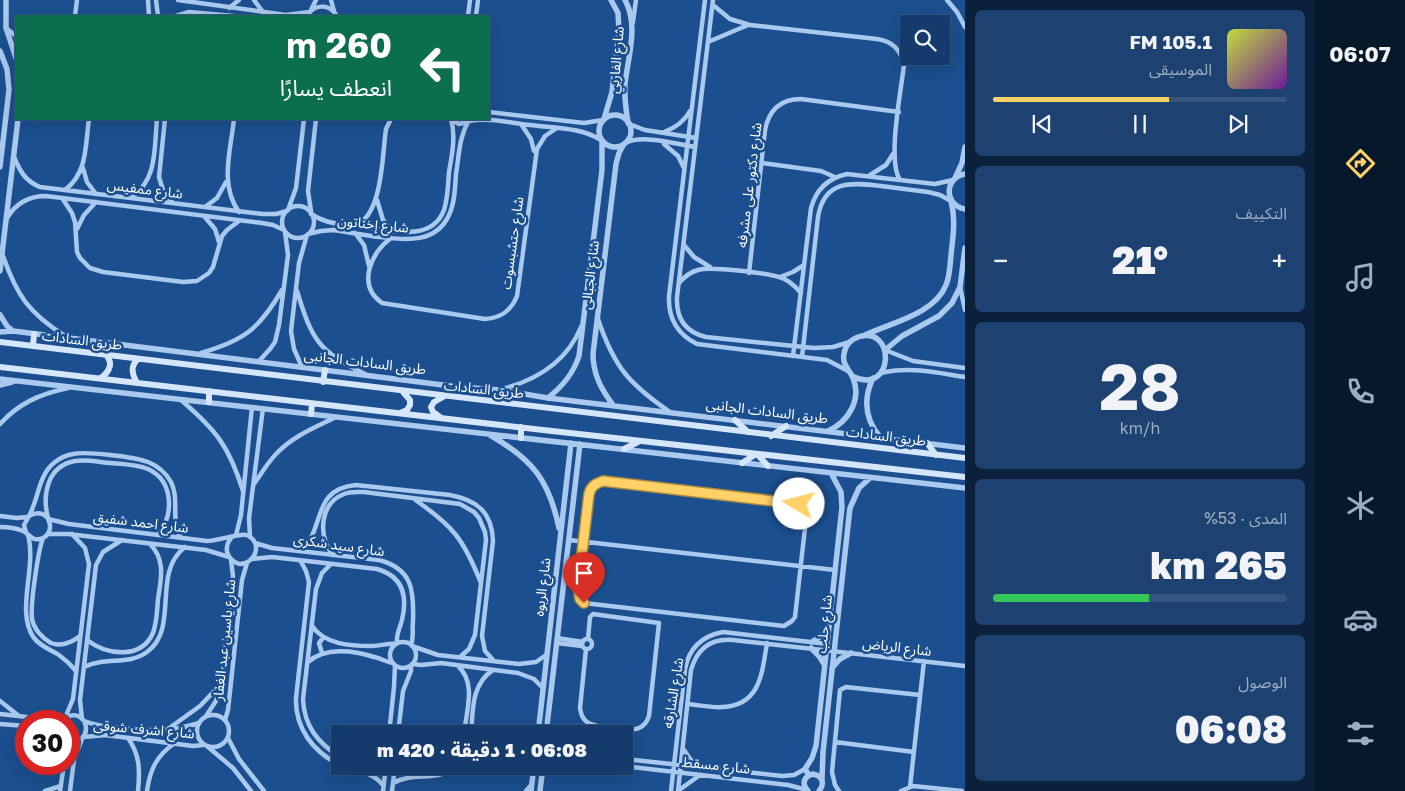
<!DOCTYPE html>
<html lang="ar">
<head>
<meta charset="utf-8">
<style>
	:root { --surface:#143b6b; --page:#1d4271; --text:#f1f3f6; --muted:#9dadc1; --line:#33557e; --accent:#ffd166 }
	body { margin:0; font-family:"Golos Text","Noto Sans Arabic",sans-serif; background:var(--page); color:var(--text); direction:rtl; height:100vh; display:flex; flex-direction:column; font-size:19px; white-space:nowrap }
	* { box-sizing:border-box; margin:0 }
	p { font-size:16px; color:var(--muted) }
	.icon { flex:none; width:28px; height:28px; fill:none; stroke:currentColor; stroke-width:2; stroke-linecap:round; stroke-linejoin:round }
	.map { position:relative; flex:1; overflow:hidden; direction:ltr }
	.details { display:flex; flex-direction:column; gap:10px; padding:10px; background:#0b203b; width:350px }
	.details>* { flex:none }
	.guide { position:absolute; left:15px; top:15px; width:475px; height:105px; border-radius:0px; box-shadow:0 5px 20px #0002,0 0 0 1px var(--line); direction:rtl; background:#0b6e4f; color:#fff; overflow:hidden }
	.fabs { position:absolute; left:900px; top:15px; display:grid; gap:10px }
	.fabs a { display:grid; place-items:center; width:50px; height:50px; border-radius:0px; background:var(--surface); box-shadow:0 5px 20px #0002,0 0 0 1px var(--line); font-size:25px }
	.speed { position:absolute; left:15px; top:710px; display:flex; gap:10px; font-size:25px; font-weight:700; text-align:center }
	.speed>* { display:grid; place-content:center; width:65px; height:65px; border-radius:50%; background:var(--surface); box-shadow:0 5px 20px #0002,0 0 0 1px var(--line); line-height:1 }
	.speed .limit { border:8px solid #d22; background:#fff; color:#111 }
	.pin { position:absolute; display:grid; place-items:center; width:42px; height:42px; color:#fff; margin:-51px -21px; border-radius:50% 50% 50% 0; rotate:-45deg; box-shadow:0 0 5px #0007 }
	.pin .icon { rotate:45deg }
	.me { position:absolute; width:55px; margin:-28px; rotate:278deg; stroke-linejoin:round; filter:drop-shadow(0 0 4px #0008) }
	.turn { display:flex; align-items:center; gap:18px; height:105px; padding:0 15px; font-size:22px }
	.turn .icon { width:65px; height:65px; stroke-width:2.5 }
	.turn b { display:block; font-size:35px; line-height:42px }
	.big { font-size:38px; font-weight:800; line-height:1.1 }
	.details .widget { flex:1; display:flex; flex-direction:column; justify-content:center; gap:8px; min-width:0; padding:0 18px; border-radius:8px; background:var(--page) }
	.details .dial { align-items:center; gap:0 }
	.dial b { font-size:65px; line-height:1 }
	.song { display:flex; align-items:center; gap:15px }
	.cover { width:60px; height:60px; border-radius:8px; background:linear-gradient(135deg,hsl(70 70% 55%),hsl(280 70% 35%)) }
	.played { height:5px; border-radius:2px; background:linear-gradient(90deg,var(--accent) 60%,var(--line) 60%) }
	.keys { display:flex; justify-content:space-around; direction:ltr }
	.heat { display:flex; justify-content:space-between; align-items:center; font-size:28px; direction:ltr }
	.charge { height:8px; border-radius:4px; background:linear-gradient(90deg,#34c759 53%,var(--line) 0) }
	.trip { position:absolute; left:331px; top:725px; width:302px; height:50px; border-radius:0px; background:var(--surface); box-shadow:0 5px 20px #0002,0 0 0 1px var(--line); font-weight:800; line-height:50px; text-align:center; direction:rtl }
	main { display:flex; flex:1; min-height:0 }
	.tab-bar { display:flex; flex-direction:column; width:90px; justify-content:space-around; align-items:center; background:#08182b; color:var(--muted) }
	.tab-bar .icon { width:35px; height:35px }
	.tab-bar .current { color:var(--accent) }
	.tab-bar b { font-size:22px; color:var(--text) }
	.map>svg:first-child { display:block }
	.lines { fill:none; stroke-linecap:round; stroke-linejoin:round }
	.minor { stroke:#a9c9ee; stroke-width:4.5 }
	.tertiary { stroke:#a9c9ee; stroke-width:5.5 }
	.secondary { stroke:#d6e6fa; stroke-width:6 }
	.route-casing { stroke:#a68842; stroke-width:12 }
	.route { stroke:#ffd166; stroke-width:9 }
	.labels { text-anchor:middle; stroke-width:5; stroke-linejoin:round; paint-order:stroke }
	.street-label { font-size:14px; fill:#fff; stroke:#1b4f8f }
</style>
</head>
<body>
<main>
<nav class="tab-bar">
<b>06:07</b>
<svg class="icon current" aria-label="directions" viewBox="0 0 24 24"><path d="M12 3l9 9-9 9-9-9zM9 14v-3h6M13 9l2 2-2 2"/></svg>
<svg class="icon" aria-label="music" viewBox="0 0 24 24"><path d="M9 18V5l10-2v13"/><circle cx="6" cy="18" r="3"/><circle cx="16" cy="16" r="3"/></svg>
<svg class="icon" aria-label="phone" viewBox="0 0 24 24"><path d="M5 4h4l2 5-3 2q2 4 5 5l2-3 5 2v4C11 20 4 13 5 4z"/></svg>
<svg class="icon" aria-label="climate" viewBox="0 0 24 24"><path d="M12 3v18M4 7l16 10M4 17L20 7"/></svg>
<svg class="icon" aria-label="car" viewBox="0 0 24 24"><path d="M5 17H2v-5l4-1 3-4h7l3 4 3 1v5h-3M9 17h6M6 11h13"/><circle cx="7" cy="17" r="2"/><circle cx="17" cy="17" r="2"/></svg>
<svg class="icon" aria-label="filters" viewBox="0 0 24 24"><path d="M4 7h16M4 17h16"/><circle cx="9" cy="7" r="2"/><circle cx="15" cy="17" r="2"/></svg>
</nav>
<section class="details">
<div class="widget">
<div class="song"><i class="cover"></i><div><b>105.1 FM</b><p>الموسيقى</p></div></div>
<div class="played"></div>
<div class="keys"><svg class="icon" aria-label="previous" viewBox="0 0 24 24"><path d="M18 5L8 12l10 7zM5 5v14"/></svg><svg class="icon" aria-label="pause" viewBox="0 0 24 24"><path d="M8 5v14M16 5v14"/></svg><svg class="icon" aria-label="next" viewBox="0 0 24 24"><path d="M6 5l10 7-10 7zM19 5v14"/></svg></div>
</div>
<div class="widget"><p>التكييف</p>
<div class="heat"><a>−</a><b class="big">21°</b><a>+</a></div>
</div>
<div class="widget dial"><b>28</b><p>km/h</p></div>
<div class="widget"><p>المدى · 53%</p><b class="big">265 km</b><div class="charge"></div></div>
<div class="widget"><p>الوصول</p><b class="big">06:08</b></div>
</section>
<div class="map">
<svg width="965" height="791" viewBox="0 0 965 791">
	<rect width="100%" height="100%" fill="#1b4f8f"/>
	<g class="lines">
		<path class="minor" d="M148 0 149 16
			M156 0 158 16
			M178 0 286 15 310 12
			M254 0 263 12
			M331 0 334 11
			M705 0 669 296C668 318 677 334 697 344L827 360 848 371
			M713 0 677 297C676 318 685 332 706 337L814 348 833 347 850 342
			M947 0 957 12 965 27
			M713 5 730 19 750 25 877 39C892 41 901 50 904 65 901 91 887 161 900 180
			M229 8 239 0
			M311 10 316 0
			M75 16 77 0
			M176 16 189 12 234 16
			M307 16C314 4 329 3 337 16
			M468 16 470 0
			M476 16 478 0
			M633 22 636 0
			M6 28 16 36
			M708 42 748 25
			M489 112 584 123 603 120
			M165 119 159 177 163 190 173 203
			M234 119C231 149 219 185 239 212
			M452 120 459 124 467 122
			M469 121C490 117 510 123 530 125 553 128 581 127 601 140
			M521 124 531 139 534 151
			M629 124 645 130 696 138
			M664 132C675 128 684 122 690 111
			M625 143C643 134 676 144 695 147
			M664 144 678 156 684 168
			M14 157C20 171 25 181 40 187L263 214H276L287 211
			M762 163 821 171 835 177
			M83 168 87 182 96 194
			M870 175 886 165 893 154
			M65 190C88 172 85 146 89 119
			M62 198 72 213 75 222 77 252 80 258 90 268 103 272 183 282 197 281 209 273 213 267 222 236 227 230 239 221
			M131 198C158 179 154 149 157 119
			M377 200 383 220 392 231
			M282 222a16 16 0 1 1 32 0a16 16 0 1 1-32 0Z
			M205 207 217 198 226 182
			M288 210 296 188 304 119
			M311 211 308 191 316 119
			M311 214C328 225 347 225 366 227 392 231 432 242 444 210 448 198 448 184 449 172 452 155 456 136 451 119
			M204 216 215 229 219 242
			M7 218C16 203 28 196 46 196L262 223 273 225 284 230
			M356 225C383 214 382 155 386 129L391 119
			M77 229 84 215 96 202
			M355 233 364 245 369 266
			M308 234 321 231 333 230C348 232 363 235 379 237 405 240 436 244 449 215 455 203 455 187 456 174 459 156 459 138 468 122
			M391 238C370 253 357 286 382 303L485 319C501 318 511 311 517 296L537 149 545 136 557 128
			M684 245 694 257 710 267
			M3 256C17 296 29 313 65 336
			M749 273 765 130C769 110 781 99 801 99L899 112
			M780 277 793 272 804 265
			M679 283C685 276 690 272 698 270 711 266 765 273 779 277 788 279 795 286 801 293
			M960 287 965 310
			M297 291C312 340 318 351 365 374
			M598 319C614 367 629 384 670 412
			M885 350 913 361 965 368
			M201 353C245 340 259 329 282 290
			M793 356 811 208C816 190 828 178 847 174L935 184 953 180
			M802 357 818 217C824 180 851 182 881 186 897 188 913 190 928 192L940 195 951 201
			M259 361 270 349 275 342 279 325 288 255 285 232
			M302 367 294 349 291 331 299 263 307 235
			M881 373C908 366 938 373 965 377
			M502 389C537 380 567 361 581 327
			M181 400C216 430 229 446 243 491
			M0 424C19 403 40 394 68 388
			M603 481 799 504 806 512V519L795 617 792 621 784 626 584 603 580 599 578 587 589 494 593 486Z
			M254 484C261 474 268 462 277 453 293 436 316 427 336 417
			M414 499C453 526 463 538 481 583
			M0 516 17 518 27 517
			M29 516C39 498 38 475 55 462 60 458 67 455 73 454 86 451 135 457 148 462 158 466 166 473 171 482 180 500 170 520 181 538
			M48 518C42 495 47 466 75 461 86 459 99 462 110 463 122 464 136 464 148 469 174 481 174 515 158 535
			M48 519 69 524 207 541C216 541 241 533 246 535 263 541 257 564 239 564 226 559 223 547 232 537
			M0 527C8 527 16 528 23 531 29 534 32 541 40 539 58 535 50 504 29 516L24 525 26 532
			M48 534H68L206 550 229 557
			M28 535C37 568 15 612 34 638 41 647 50 649 59 655 66 660 71 665 76 671
			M236 535 241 515 252 407
			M250 537 249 518 263 408
			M43 538C38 551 30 606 32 619 34 629 42 638 51 643 62 647 71 643 80 636
			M569 540 835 570
			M255 543 272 548 379 560C413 569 414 591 413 621 412 629 414 637 411 645
			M301 551C326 528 311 489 356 485L450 495C477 500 492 512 493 541L482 636 485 651 494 661
			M333 555C318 536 319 504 344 494 351 491 357 492 364 492L460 504 474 512 479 518 485 532 486 540 475 635 469 649 460 657
			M252 559 272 557 377 569C402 576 408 595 402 620 400 628 396 634 397 643
			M300 560 306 571 309 582 296 698C295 728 313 752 340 765
			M331 564 322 573 316 589 303 699C304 726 318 743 340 757
			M312 626C325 645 351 646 372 646 380 646 388 643 396 644
			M557 638 583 642
			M582 644a5 5 0 1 1 10 0a5 5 0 1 1-10 0Z
			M87 640C106 655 141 660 153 633 157 622 157 610 158 599 161 579 166 560 150 544
			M390 655a13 13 0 1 1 26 0a13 13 0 1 1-26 0Z
			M557 643 582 646
			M412 646 438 655 519 664 536 662 546 655
			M586 649 580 708C581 714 582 718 587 722 594 727 631 732 639 728 644 726 647 722 649 716L659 623 593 614 590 617 588 639
			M322 653 319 643 323 638
			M308 662C325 647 353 650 374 657 380 658 386 662 393 663
			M412 664 421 665 441 663 518 673 534 679 543 688
			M458 666C477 683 466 712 464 734
			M84 667C106 656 128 666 147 652 180 628 151 573 185 547
			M0 701 19 716
			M688 704C699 705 712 708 723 707 761 705 762 672 767 643
			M0 714 45 719H64
			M197 731a16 16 0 1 1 32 0a16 16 0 1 1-32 0Z
			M206 716 216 701 222 683 233 576 231 560
			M66 717C90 707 94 745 69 741
			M65 718 73 699 89 564 85 548 72 534
			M82 719 80 700 96 565 103 552 122 540
			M225 720 228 710 242 580 247 563
			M84 721C96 726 109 727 122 728 150 731 171 732 199 723
			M0 724 26 726
			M168 729 200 706 221 684
			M389 734 394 687 395 665
			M398 734 403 691 411 671V665
			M471 734C473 711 471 684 493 670
			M84 737 105 735 193 746 203 745
			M128 738C140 755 140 770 138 791
			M228 738 239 759 264 791
			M835 742 914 752
			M208 747 233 768 251 791
			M684 750 690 759 699 766
			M625 759 782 776 794 775 805 769
			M343 766C359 771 372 772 383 785
			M409 766C421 771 432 772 445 766
			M623 766 788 785 807 790
			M393 783C414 771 437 783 457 766
			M910 787 924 661
			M679 790 700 775
			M45 791 61 786
			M60 791 64 764
			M70 791 74 760 82 739
			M147 791C150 769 157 755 175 743
			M383 791 386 766
			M392 791 395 766
			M526 791 532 784
			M671 791 685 669C689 648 702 636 723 632L828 644
			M678 791 691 670C697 649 711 638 733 640L965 666
			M839 791 835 785 832 772 840 690 846 687 920 695
			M901 791 913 786 962 791"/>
		<path class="tertiary" d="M6 0V28L16 58
			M625 0C639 25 628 57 625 84 624 97 626 110 628 123
			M0 51 7 69 9 90 0 167
			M599 131a16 16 0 1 1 32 0a16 16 0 1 1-32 0Z
			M604 119 612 92 619 31 618 13 611 0
			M965 174C944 178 944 205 965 209
			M955 178 962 163 965 147
			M0 271 18 119
			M0 315 7 326 13 331
			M0 332 13 331 459 387 500 390 548 398 965 448
			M863 336C889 323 934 315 946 285 950 276 950 265 951 255 953 236 956 220 951 201
			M885 350 902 336 939 316 952 303 960 287 965 248
			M873 378C863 399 865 419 880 437
			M0 379 965 488
			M0 385 12 382
			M548 398C563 386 573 374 579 356L602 170V141
			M613 405C601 389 593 374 593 354L616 164 619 153 624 144
			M828 431C848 422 862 400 853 378 849 369 842 365 844 354 845 346 850 340 858 337 896 324 895 397 852 376
			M490 435C533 460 549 480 559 528
			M812 642 821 636 828 628
			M811 648 819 656 824 664
			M832 668 840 659 851 653
			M538 734 571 443
			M546 734 580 444
			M542 775 555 766
			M809 775 805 769 812 758 816 746 842 507 841 492 831 473
			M822 779 823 752 850 508 859 488 870 478
			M531 791 534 766
			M540 791 543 766
			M808 791C801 784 804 776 813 774 823 776 825 784 819 791"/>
		<path class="secondary" d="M0 342 965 458
			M33 346 34 334
			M0 367 552 431 965 477
			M101 378C109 372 114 363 106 355
			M323 382 325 370
			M137 383C132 374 130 366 138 359
			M209 402V391
			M400 413 407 410 410 405V400L403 392
			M311 414 312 404
			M440 417 433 412 431 407 434 402 443 397
			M735 420 748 432
			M771 436 786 426
			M521 438V427
			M927 443 936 455
			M624 449 638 442
			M757 454 768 466
			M742 463 756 454"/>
	</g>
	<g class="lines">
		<g class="route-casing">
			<path id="route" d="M584 603 580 599 578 587 589 494C591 486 595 484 603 481L799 504"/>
		</g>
		<use href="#route" class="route"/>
	</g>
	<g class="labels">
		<g class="street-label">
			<text transform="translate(616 60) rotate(-85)" y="5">شارع الفاربي</text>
			<text transform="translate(749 185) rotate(-83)" y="5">شارع دكتور على مشرفه</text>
			<text transform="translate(145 189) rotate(7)" y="5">شارع ممفيس</text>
			<text transform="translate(373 224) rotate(6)" y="5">شارع إخناتون</text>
			<text transform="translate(512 243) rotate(-82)" y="5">شارع حتشبسوت</text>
			<text transform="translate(590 275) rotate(-83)" y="5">شارع الجبالى</text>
			<text transform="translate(82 340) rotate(7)" y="5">طريق السادات</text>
			<text transform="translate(365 362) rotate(7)" y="5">طريق السادات الجانبى</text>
			<text transform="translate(484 389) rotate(6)" y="5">طريق السادات</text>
			<text transform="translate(767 411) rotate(7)" y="5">طريق السادات الجانبى</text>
			<text transform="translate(886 436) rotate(7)" y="5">طريق السادات</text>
			<text transform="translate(141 522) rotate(7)" y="5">شارع احمد شفيق</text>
			<text transform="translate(339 545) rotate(8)" y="5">شارع سيد شكرى</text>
			<text transform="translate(542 587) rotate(-83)" y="5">شارع الربوه</text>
			<text transform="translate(824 624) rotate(-84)" y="5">شارع حلب</text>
			<text transform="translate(224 640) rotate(-84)" y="5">شارع ياسين عبد الغفار</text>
			<text transform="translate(897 647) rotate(7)" y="5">شارع الرياض</text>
			<text transform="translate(673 693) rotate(-81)" y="5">شارع الشارقه</text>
			<text transform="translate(144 729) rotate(5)" y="5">شارع اشرف شوقى</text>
			<text transform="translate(716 765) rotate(6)" y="5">شارع مسقط</text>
		</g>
	</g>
</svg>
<div class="fabs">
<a><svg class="icon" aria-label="search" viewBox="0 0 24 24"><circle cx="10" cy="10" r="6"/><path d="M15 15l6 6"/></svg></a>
</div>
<div class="speed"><div class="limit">30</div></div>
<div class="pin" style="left:584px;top:603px;background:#d93025"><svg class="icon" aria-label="arrive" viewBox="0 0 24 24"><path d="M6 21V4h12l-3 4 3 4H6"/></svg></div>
<svg class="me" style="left:799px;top:504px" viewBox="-20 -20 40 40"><circle r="19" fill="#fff"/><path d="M0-13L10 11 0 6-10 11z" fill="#ffd166"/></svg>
<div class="trip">06:08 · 1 دقيقة · 420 m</div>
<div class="guide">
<div class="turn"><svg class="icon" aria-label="left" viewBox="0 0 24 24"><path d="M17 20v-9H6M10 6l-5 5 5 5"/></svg><div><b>260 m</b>انعطف يسارًا</div></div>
</div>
</div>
</main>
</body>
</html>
